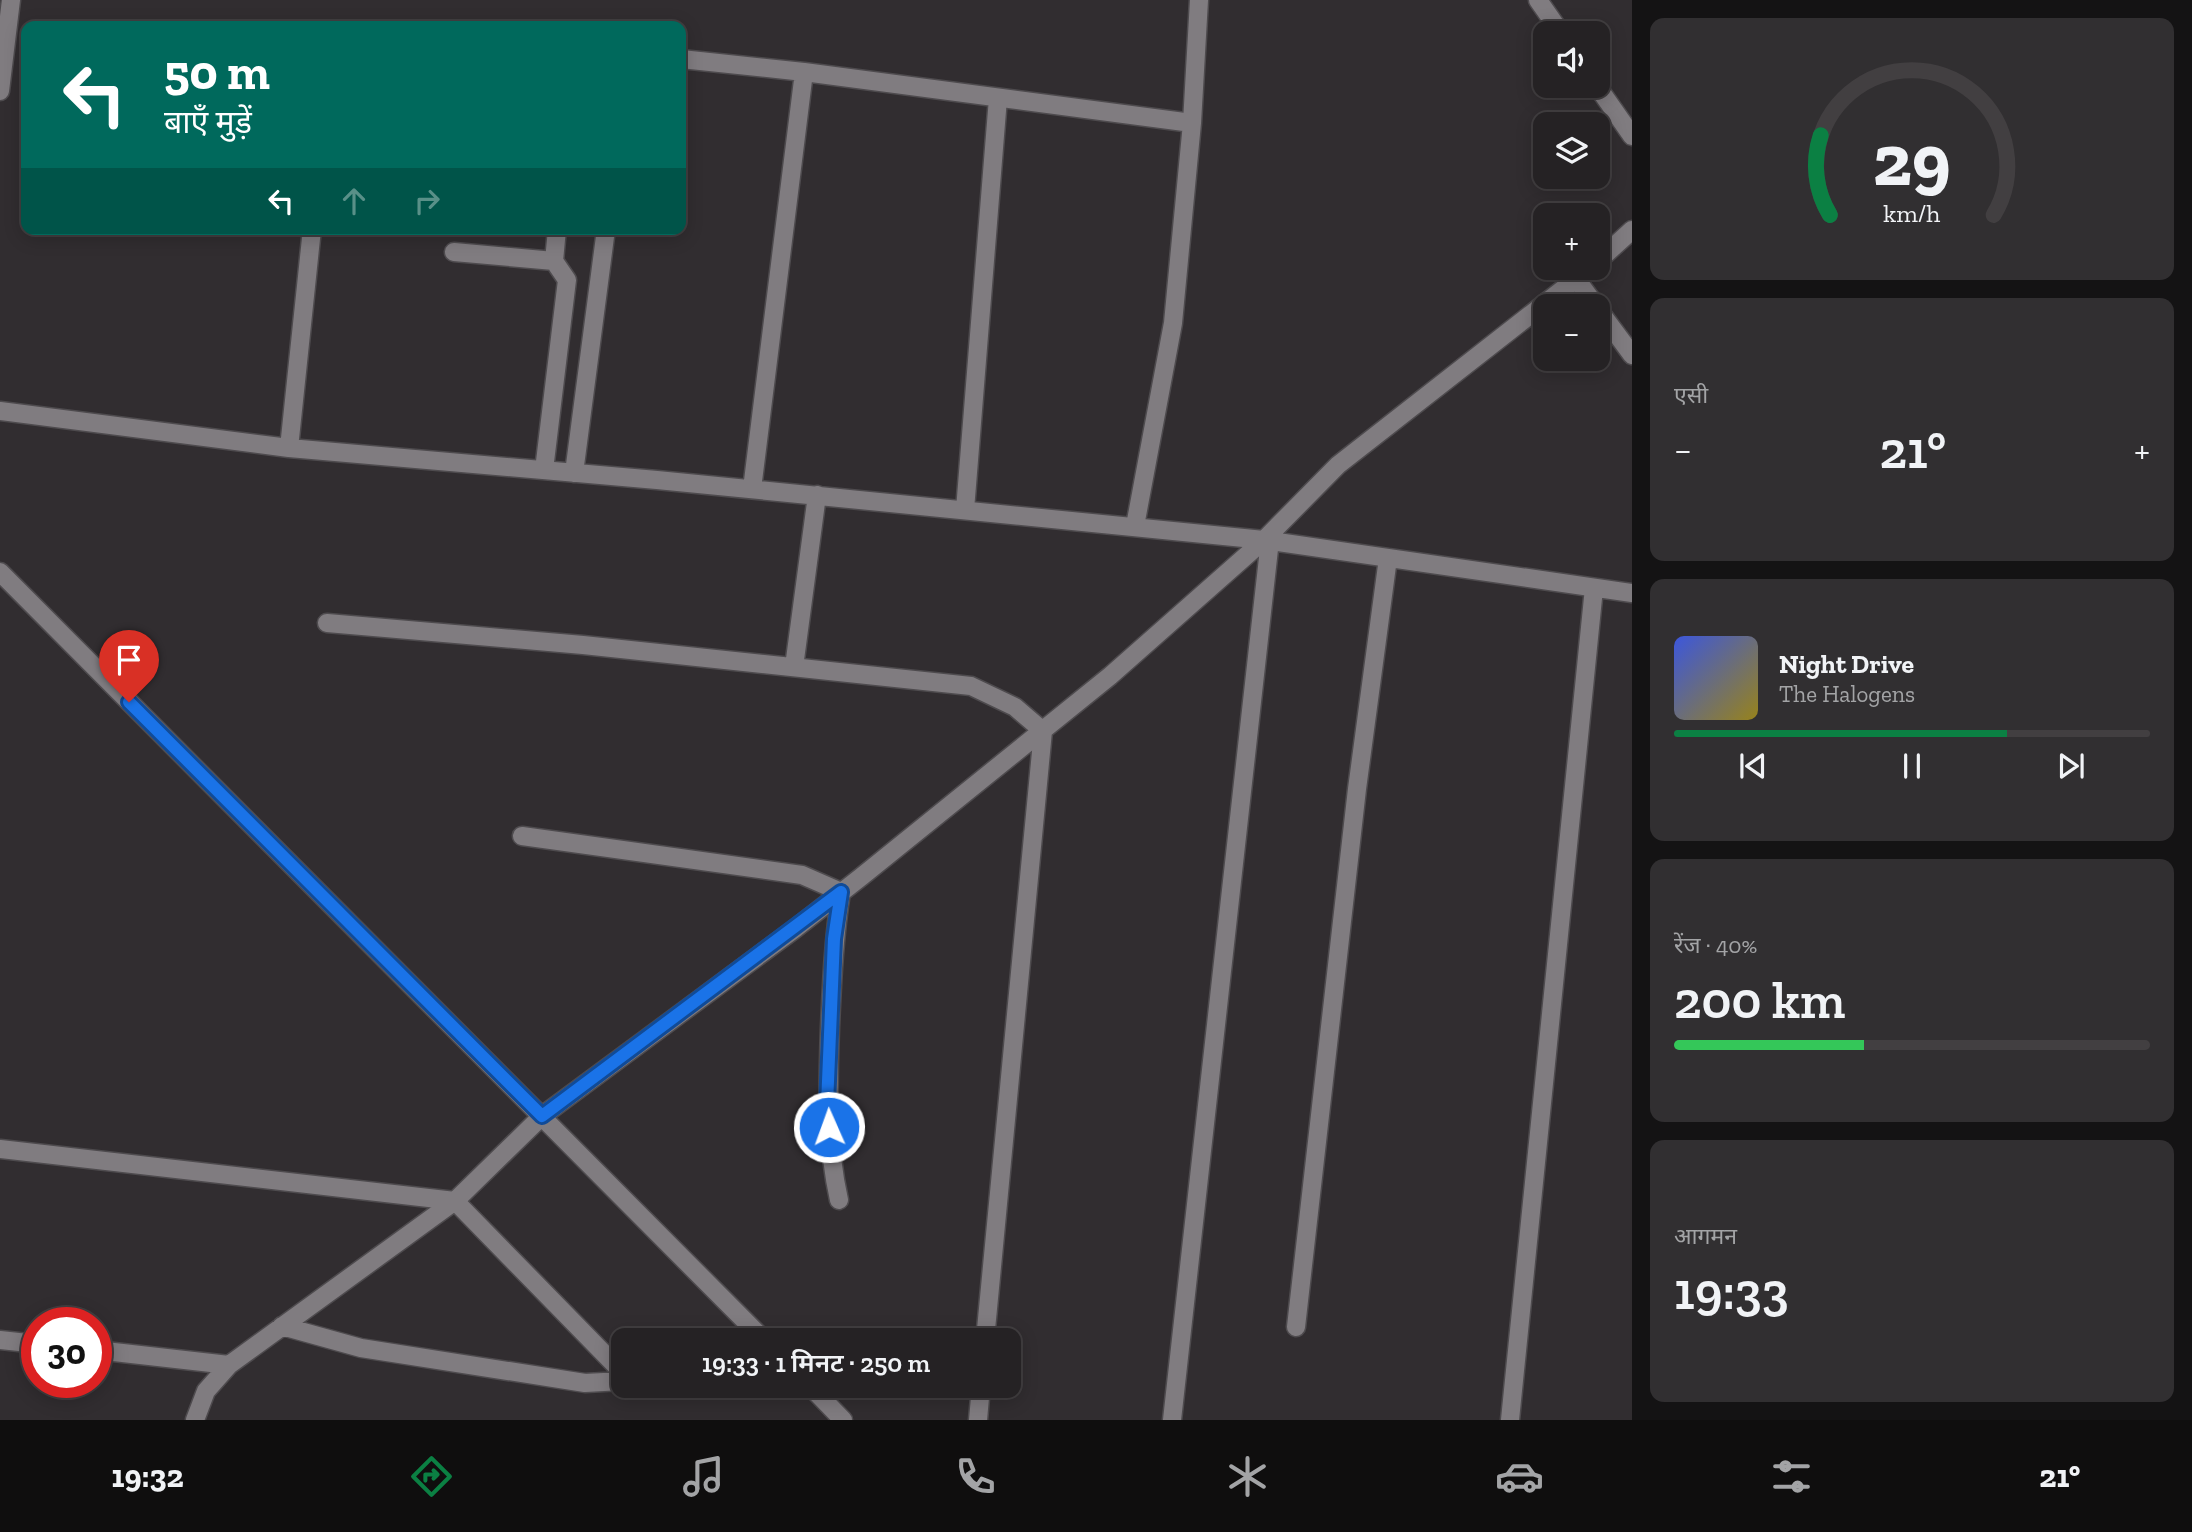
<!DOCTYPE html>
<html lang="hi">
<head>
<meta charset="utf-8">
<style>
	:root { --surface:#252224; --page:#312f31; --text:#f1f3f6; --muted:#a3a4a6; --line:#423f41; --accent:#0b8043 }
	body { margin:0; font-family:"Zilla Slab","Noto Sans Devanagari",serif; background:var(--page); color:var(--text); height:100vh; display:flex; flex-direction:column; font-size:26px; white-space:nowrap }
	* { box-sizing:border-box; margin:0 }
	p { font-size:23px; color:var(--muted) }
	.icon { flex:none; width:38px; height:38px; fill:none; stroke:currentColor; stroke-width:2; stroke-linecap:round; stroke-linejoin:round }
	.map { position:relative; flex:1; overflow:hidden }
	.panel { display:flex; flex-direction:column; gap:18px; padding:18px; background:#141314; width:560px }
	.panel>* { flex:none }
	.banner { position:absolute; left:21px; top:21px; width:665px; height:214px; border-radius:14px; box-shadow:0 4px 18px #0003,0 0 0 2px var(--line); background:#00695c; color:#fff; overflow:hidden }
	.controls { position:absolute; left:1533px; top:21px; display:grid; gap:14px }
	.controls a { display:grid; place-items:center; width:77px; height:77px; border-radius:14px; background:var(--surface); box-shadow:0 4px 18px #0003,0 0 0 2px var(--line); font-size:35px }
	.speed { position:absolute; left:21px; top:1307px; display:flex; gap:14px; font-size:35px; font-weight:700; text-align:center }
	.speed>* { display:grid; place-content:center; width:91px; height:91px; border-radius:50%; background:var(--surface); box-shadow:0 4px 18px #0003,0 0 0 2px var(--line); line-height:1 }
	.speed .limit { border:10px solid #d22; background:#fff; color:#111 }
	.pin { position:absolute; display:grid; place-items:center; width:60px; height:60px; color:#fff; margin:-72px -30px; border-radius:50% 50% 50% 0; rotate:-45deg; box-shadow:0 0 7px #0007 }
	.pin .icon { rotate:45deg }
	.me { position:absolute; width:77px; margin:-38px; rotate:358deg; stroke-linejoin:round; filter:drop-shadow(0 0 5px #0008) }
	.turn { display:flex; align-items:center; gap:24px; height:147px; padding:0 28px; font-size:32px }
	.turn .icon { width:91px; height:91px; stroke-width:2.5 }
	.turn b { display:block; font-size:49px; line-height:60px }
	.lanes { display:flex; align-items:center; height:66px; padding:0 28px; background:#0003; justify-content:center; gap:35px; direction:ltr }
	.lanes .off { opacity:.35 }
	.big { font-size:52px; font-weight:600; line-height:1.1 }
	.panel .card { flex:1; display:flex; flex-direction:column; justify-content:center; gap:10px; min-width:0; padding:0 24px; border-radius:14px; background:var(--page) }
	.panel .dial { align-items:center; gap:0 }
	.dial svg { height:182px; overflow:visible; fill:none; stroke:var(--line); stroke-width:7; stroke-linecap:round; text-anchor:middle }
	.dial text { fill:var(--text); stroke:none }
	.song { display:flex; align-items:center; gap:21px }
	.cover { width:84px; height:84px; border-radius:10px; background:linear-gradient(135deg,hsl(230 70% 55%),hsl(50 70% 35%)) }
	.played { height:7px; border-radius:4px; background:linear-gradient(90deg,var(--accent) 70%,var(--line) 70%) }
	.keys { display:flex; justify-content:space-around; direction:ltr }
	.heat { display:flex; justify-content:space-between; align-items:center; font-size:38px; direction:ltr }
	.charge { height:10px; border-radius:5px; background:linear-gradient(90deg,#34c759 40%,var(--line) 0) }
	.trip { position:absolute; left:611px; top:1328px; width:410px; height:70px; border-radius:14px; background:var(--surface); box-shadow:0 4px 18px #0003,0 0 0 2px var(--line); font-weight:600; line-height:70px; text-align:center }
	.tabs { display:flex; height:112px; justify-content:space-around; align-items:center; background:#0f0e0e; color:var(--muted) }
	.tabs .icon { width:49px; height:49px }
	.tabs .on { color:var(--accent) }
	.tabs b { font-size:32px; color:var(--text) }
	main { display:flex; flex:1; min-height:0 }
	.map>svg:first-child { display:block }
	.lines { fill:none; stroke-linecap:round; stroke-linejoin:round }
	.minor-casing { stroke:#4e4b4e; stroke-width:21 }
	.minor { stroke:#807c80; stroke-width:18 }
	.route-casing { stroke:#114b97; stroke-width:18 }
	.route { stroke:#1a73e8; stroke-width:12 }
</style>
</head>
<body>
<main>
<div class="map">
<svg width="1632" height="1420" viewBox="0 0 1632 1420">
	<rect width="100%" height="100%" fill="#312d30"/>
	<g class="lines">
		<g class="minor-casing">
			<path id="minor" d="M1538 0 1561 33
				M681 59 804 72 1192 123
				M1597 86 1632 136
				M0 91 11 0
				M454 252 554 261 567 280 544 470
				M554 261 557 229
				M1598 261 1632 230
				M1577 280 1596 306
				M1598 309 1632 355
				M0 411 289 448 657 480 1264 540 1338 465 1590 268
				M289 448 312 229
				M574 473 606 229
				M752 489 804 72
				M965 510 998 98
				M1135 526 1173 323 1192 123 1199 0
				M0 572 764 1340
				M327 623 583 645 971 686 1015 707 1043 731
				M794 667 817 495
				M522 836 802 875 841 892C834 937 832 981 830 1027 828 1086 826 1142 839 1200
				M0 1149 455 1201 623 1373
				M282 1326 361 1348 585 1383 623 1381
				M1296 1327 1357 789 1388 558
				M0 1340 37 1344
				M985 1340 1043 731
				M96 1350 229 1365
				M810 1386 843 1420
				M195 1420 206 1391 229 1365 455 1201 542 1116 796 928 861 877 1110 676 1264 540 1632 593
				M978 1420 981 1386
				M1172 1420 1270 540
				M1510 1420 1594 588"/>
		</g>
		<use href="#minor" class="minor"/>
	</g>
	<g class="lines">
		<g class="route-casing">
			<path id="route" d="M129 702 542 1116 841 892 834 939 827 1105 829 1127"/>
		</g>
		<use href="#route" class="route"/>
	</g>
</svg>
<div class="controls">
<a><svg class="icon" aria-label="sound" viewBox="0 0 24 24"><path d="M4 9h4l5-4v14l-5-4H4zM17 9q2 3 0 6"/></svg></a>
<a><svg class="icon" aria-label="layers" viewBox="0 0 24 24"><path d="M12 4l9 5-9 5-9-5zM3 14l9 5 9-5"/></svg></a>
<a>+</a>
<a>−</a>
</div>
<div class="speed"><div class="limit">30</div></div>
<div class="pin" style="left:129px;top:702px;background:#d93025"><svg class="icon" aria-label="arrive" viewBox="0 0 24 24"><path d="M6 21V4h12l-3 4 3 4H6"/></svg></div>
<svg class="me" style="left:829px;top:1127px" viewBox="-20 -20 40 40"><circle r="17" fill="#1a73e8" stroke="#fff" stroke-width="3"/><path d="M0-11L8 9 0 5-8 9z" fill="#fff"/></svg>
<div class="trip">19:33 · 1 मिनट · 250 m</div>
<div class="banner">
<div class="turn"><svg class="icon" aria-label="left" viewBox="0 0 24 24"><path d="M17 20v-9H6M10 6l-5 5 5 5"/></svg><div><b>50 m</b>बाएँ मुड़ें</div></div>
<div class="lanes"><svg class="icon" aria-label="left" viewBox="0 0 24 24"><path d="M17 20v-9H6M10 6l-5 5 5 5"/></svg><svg class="icon off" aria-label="ahead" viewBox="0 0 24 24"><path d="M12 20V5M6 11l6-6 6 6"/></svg><svg class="icon off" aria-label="right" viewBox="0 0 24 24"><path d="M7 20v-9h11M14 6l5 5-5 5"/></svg></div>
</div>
</div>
<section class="panel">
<div class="card dial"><svg viewBox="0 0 100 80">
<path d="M14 69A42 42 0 1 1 86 69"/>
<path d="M14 69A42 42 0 0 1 10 34" stroke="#0b8043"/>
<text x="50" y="56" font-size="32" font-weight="700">29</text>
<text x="50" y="72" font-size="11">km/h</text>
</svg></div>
<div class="card"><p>एसी</p>
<div class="heat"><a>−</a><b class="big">21°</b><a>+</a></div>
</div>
<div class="card">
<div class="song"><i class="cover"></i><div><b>Night Drive</b><p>The Halogens</p></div></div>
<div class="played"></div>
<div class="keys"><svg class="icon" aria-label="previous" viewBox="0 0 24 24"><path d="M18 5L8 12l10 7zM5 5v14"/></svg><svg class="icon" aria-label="pause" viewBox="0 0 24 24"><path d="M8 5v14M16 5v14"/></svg><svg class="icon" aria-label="next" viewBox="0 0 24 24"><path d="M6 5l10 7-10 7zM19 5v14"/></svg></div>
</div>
<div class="card"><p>रेंज · 40%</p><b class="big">200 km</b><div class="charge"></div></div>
<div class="card"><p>आगमन</p><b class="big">19:33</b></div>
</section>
</main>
<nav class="tabs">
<b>19:32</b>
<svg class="icon on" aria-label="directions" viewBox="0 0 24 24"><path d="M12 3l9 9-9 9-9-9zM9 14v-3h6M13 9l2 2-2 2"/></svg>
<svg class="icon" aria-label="music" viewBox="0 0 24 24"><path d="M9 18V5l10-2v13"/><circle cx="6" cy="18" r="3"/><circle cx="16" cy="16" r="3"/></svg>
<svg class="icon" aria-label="phone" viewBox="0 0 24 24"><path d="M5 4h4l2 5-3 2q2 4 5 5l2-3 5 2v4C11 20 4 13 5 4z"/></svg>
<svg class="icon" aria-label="climate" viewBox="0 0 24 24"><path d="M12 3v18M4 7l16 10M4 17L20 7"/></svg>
<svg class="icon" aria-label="car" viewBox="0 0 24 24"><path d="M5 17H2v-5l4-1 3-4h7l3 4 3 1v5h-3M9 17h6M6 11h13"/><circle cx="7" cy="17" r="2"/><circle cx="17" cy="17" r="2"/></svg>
<svg class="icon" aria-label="filters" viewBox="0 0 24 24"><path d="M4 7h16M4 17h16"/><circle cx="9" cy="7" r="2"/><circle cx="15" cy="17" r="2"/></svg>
<b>21°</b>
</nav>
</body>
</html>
